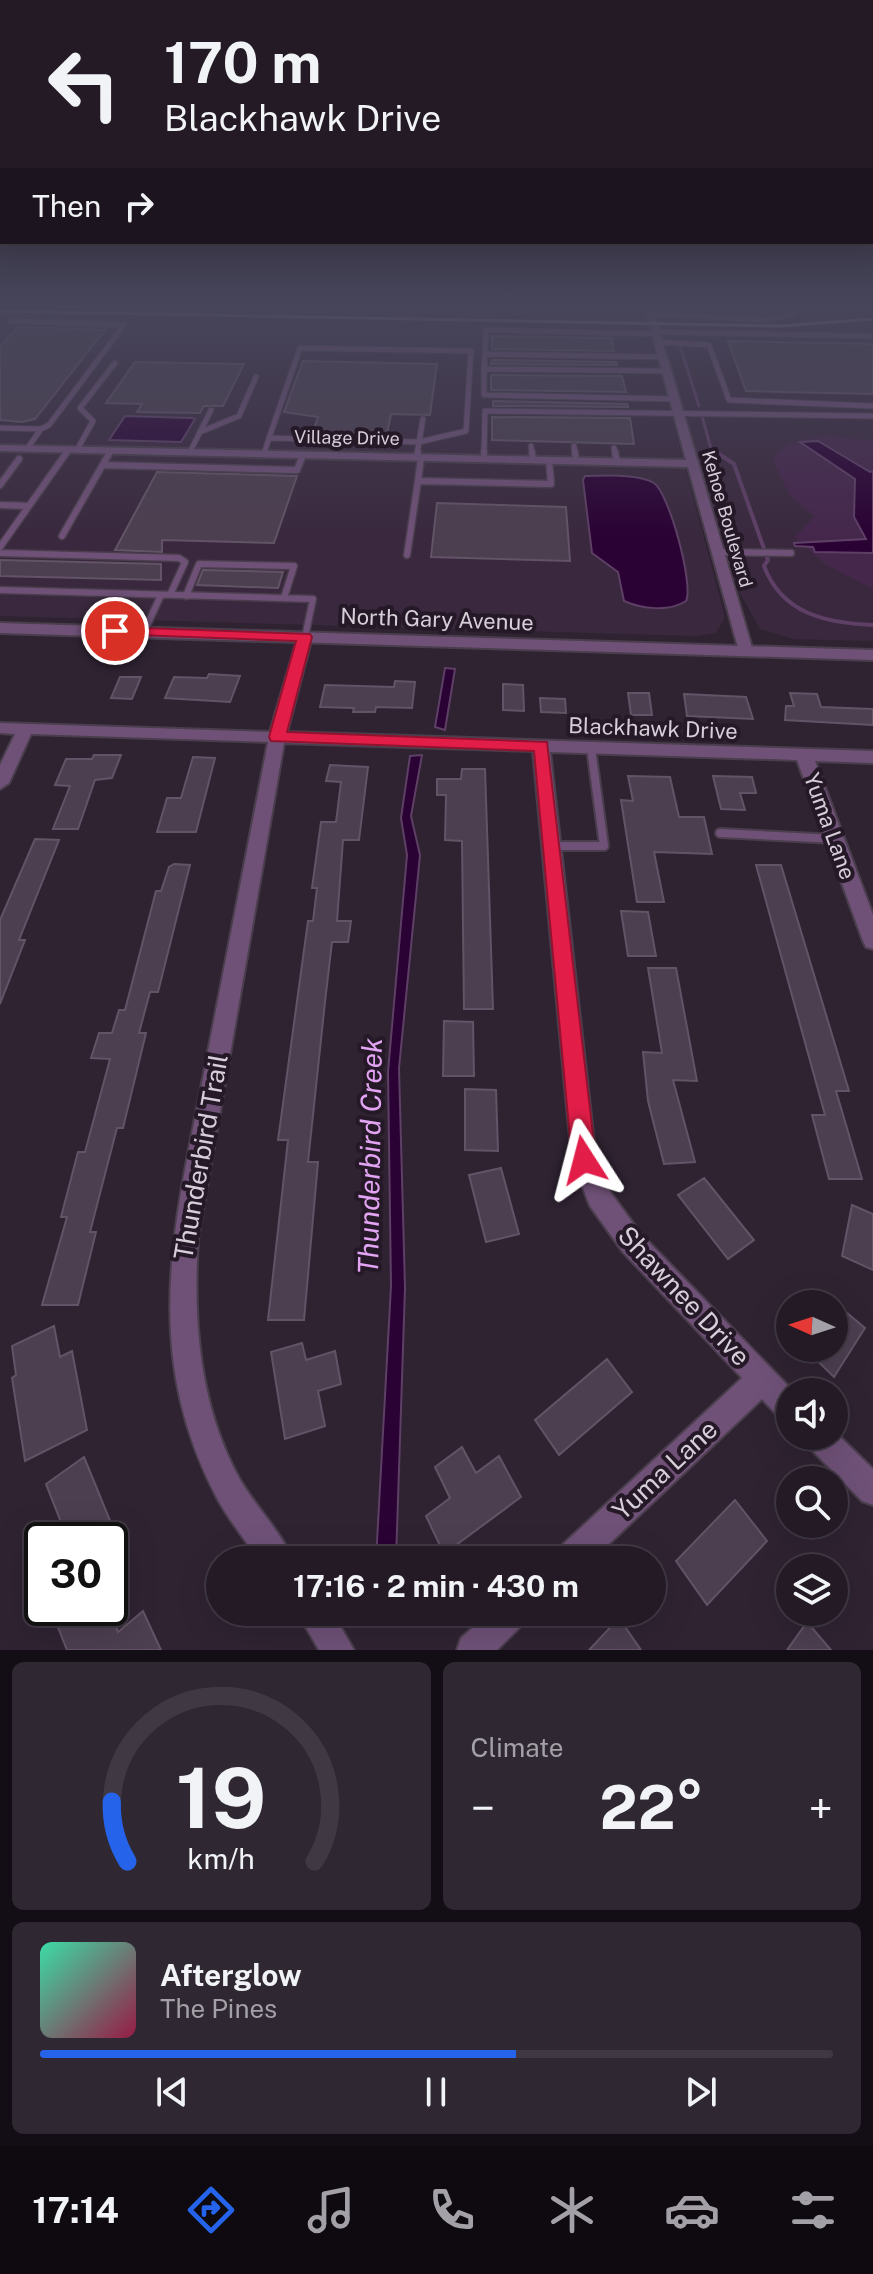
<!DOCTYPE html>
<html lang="en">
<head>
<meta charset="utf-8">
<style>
	:root { --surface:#231a26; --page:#2f2732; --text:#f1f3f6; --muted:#a3a1a7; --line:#403843; --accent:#2563eb }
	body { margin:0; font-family:"Public Sans",sans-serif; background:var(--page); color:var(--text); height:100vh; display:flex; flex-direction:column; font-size:30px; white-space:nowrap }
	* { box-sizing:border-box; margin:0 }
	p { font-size:26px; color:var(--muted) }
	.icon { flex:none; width:44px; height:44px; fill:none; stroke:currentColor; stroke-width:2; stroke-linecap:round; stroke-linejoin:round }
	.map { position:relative; height:1650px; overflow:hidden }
	.panel { display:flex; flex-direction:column; gap:12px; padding:12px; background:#130e15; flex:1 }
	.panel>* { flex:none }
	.top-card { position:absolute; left:0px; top:0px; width:874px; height:244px; box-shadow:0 8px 32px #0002,0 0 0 2px var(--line); background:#231a26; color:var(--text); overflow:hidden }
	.needle { width:52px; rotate:273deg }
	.buttons { position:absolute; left:776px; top:1290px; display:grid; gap:16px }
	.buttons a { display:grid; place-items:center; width:72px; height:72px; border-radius:50%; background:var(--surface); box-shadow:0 8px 32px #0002,0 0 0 2px var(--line); font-size:40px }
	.speed { position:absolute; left:24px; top:1522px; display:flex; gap:16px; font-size:40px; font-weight:700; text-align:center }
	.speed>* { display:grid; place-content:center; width:104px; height:104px; border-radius:50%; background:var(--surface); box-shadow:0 8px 32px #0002,0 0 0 2px var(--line); line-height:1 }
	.speed .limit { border:4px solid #111; border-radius:12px; background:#fff; color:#111 }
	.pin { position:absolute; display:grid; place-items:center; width:68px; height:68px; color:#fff; margin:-34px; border:4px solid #fff; border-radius:50%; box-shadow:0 2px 8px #0007 }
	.me { position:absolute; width:88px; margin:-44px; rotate:351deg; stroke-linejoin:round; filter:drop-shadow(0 0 6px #0008) }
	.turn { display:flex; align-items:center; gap:28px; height:168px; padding:0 32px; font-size:36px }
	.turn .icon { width:104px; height:104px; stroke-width:2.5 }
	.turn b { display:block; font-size:56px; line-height:68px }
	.then { display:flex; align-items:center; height:76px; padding:0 32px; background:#0003; gap:16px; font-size:30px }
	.big { font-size:60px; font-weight:700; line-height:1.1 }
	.panel .tile { flex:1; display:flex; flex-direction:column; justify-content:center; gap:12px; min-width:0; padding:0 28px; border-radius:12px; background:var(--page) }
	.panel .dial { align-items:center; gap:0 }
	.dial svg { height:208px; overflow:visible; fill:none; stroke:var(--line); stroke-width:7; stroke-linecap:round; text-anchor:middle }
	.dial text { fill:var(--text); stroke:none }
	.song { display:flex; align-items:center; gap:24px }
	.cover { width:96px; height:96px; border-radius:12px; background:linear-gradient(135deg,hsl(160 70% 55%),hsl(340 70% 35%)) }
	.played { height:8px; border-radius:4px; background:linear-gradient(90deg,var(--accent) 60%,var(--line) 60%) }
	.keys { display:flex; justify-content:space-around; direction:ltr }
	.heat { display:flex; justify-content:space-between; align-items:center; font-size:44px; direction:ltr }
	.panel .tiles { flex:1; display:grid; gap:12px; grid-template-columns:1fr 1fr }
	.tile:last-child { grid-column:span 2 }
	.trip { position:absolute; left:206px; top:1546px; width:460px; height:80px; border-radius:40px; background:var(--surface); box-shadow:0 8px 32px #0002,0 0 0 2px var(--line); font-weight:700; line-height:80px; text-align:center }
	.tab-bar { display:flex; height:128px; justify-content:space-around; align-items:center; background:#0e0a0f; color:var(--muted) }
	.tab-bar .icon { width:56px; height:56px }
	.tab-bar .on { color:var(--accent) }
	.tab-bar b { font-size:36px; color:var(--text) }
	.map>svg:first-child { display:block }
	.built { fill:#3a293e }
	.green { fill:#45274c }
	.water { fill:#2a0234; stroke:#5e3f65; stroke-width:2 }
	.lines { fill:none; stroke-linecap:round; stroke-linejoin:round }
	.stream-far1 { stroke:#5e3f65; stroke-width:3 }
	.stream { stroke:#5e3f65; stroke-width:4 }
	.building { fill:#4c3f50; stroke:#625466; stroke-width:2 }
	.service-far2-casing { stroke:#4a3e4d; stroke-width:7 }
	.service-far1-casing { stroke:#4a3e4d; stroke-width:9 }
	.service-casing { stroke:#4a3e4d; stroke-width:12 }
	.minor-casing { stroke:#4a3e4d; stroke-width:4 }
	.tertiary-casing { stroke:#4a3e4d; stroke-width:4 }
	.service-far2 { stroke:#6f5177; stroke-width:5 }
	.service-far1 { stroke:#6f5177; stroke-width:6 }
	.service { stroke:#6f5177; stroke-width:8 }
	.minor { fill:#6f5177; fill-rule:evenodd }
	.tertiary { fill:#6f5177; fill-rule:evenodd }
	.rail { stroke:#978d99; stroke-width:3 }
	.route { fill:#e11d48; stroke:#92132f; stroke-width:2 }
	.labels { text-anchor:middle; stroke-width:8; stroke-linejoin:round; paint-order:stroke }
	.far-street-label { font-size:18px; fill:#d6ced8; stroke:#251928 }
	.street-label { font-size:22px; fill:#d6ced8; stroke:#251928 }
	.near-street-label { font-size:26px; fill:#d6ced8; stroke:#251928 }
	.near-water-label { font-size:28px; font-style:italic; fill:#e2a4f3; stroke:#251928 }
</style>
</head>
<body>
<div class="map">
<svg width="873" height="1650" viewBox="0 0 873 1650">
	<rect width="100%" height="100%" fill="#2f2332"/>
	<path class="built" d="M0 305H642L725 617 716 633 697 636 0 616Z
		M653 305H873V641L793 639 760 629 733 581Z"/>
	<path class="green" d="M825 436 873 441V589L825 564 795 537 815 516 790 496 774 462 777 451 794 442Z"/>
	<path class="water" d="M125 416 191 418 195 419 181 442 109 440Z
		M818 441 870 472 873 471V553L815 552 813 547 795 546 794 543 866 539 854 517 855 479 800 442Z
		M585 476C604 476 638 473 654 483 669 493 694 585 686 601 669 612 642 609 624 601L618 572 592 553 583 480Z
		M445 668 455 669 445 730 435 727Z
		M422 755 411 816 420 855 399 1068 405 1288 396 1560H376L391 1286 388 1072 407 855 401 818 410 756Z"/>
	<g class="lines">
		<path class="stream-far1" d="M668 305V311
			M673 317 674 321
			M680 346 699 406
			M702 416 711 449 719 454"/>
		<path class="stream" d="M716 452 734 464 768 560 764 566C782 614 826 623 873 625"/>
	</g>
	<path class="building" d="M18 327 105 330 35 419 22 422 0 420V346Z
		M492 336 612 338 614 351 492 349Z
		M728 341 873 344V394L746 391Z
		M492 360 616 362 617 365 491 364Z
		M303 361 437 364 430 415 391 414 387 434 313 432 318 417 284 412Z
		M135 362 244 364 223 406H204L200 413 137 412 142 404 106 403Z
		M491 375 622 376 626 392 491 390Z
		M493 401 627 404 628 407 493 406Z
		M492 417 630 418 634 444 492 440Z
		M157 472 297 476 274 543 162 540V552L115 550Z
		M437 503 566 507 570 561 431 557Z
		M0 560 161 564V580L0 576Z
		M203 570 283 572 278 588 197 585Z
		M209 674 240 676 230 702 165 698 174 677 207 678Z
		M120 677H141L132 699 111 698Z
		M395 681 415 682 412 708 376 707 375 712H353L354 708 320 707 325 685 394 687Z
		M503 684 523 685 524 711 503 710Z
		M628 693H649L652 715H631Z
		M790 693 817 694 821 707 873 709V725L785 720 786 706H794Z
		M684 694 746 697 753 719 687 716Z
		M540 698 565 699 566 713 541 712Z
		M94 755H121L112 778 95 780 78 829H53L70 786 55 785 66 759H92Z
		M193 757 215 758 196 832H157L167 798H181Z
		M330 765 368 767 359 840H343L337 921H351L348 942H332L325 1002 308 1162H318L304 1320H268L288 1140H278L308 921H313L317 888H312L321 822H336L341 782 326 781Z
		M462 769H485L493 1009H464L462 841 445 840 446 795H437V779H461Z
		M628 776 670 777 679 817H704L712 854 654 852 664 902H637L621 800 633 801Z
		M713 776 752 777 756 793H740L745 810 721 809Z
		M35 839 59 840 19 940H25L0 1004V920Z
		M174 864 190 865 158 992H150L139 1033H146L123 1128H117L90 1232H96L78 1305H42L67 1217H61L78 1152H85L110 1059 91 1058 99 1033H112L119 1010H125L156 891H161L169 867Z
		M756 865H781L849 1091H836L862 1179H829L812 1115H825Z
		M621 911 648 912 656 956H628Z
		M648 968H676L697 1081 673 1080 695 1162 664 1164 648 1101 643 1052 662 1053Z
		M444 1021 473 1022 474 1076H443Z
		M465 1089 496 1090 498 1151 465 1150Z
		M501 1168 519 1234 486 1242 469 1175Z
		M704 1178 754 1240 728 1259 678 1195Z
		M852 1205 873 1214V1270L842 1256Z
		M834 1302 865 1328 834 1377 804 1348H834Z
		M54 1326 60 1357 72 1351 87 1430 25 1461 12 1378 16 1375 12 1346Z
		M302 1343 306 1360 335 1351 341 1384 318 1391 325 1426 285 1439 271 1352Z
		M607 1359 632 1392 559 1455 535 1420Z
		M462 1447 476 1473 499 1456 521 1497 444 1554 426 1516 450 1498 435 1467Z
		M84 1457 118 1540H68L46 1484Z
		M735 1500 767 1541 707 1605 676 1561Z
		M69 1608H108L118 1632 143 1611 161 1650H67L55 1620Z
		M619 1618 641 1650H589Z
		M807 1622 831 1650H787Z"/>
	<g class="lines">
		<g class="service-far2-casing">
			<path id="service-far2" d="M60 305 215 309 235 305
				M348 305 473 310 488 305
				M602 307 649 308
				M651 314 697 316 694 305
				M697 316 765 320 793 314
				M11 321 124 325 49 425 41 429 27 449
				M656 332 873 336
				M658 342 709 345 729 400 873 406
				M300 348 471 351 466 431 419 442 269 438Z
				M485 354 486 330 657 334
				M663 357 485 354 484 369 667 371
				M484 369V395L675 399
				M0 428 41 429
				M200 432 239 416 256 377
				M531 446 532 454
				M574 446 575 454
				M614 448 615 454
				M77 450 93 421 80 408 115 363
				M190 452 211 410
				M66 454 69 450
				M109 454 111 451
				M264 454 269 438
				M417 454 423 419
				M484 454 485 411 873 416"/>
		</g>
		<g class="service-far1-casing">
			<path id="service-far1" d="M532 452 533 460
				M575 452 576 461
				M615 452 617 462
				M417 457 418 452
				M484 459V452
				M103 465 297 470 303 455
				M418 481 421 458
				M0 485 19 459
				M0 505 29 506
				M62 536 110 452
				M0 547 67 452
				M718 552 791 553
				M0 553 179 558 185 562 170 595
				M407 555 418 481 551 484 549 460
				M0 590 313 599 305 637
				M186 596 199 564 294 566 284 598
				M144 632 161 595"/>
		</g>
		<g class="service-casing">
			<path id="service" d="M720 833 835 839
				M551 846H604L591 748"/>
		</g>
		<g class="minor-casing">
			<path id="minor" d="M644 305H652L753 651 751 654H741L739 651 688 467 0 451V445L686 460Z
				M305 633 312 637 287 732 873 751V763L815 761 873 915V949L866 947 863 941 797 760 550 752 596 1160 608 1189 641 1234 794 1392H790V1422L780 1418 762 1399 592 1560H553L558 1549 742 1378 623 1252 590 1206 572 1160 533 751 284 743 198 1239C193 1321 199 1404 239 1478 255 1506 280 1530 293 1560H259C245 1540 230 1521 218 1500 137 1347 177 1216 207 1057 227 952 248 847 268 742L31 734 9 783 0 789V765L15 734 0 733V723L270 732 298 637Z
				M834 1431 873 1469V1505L862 1501 808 1446 804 1436H834Z
				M297 1612H332L354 1650H319Z
				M490 1612H529L524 1623 497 1650H457L461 1638Z"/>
		</g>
		<g class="tertiary-casing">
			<path id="tertiary" d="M0 623 873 650V660L0 633Z"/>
		</g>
		<use href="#service-far2" class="service-far2"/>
		<use href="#service-far1" class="service-far1"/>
		<use href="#service" class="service"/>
		<use href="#minor" class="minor"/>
		<use href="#tertiary" class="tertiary"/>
		<path class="rail" d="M0 311 781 326 873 319"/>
	</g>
	<linearGradient id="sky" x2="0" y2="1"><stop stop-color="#1a131c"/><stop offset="0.57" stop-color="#47455a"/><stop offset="1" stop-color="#47455a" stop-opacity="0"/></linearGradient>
	<rect width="873" height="536" fill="url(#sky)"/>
	<path class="route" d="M115 627 310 634 312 637 287 732 547 742 596 1160 592 1168 584 1171 575 1168 572 1160 534 751 271 741 269 737 296 641 110 634V628Z"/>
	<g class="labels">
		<g class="far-street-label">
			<text transform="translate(347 438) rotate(1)" y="6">Village Drive</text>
			<text transform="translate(727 519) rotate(74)" y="6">Kehoe Boulevard</text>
		</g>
		<g class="street-label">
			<text transform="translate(437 619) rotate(2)" y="8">North Gary Avenue</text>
			<text transform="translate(653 728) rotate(2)" y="8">Blackhawk Drive</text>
			<text transform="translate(830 826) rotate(70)" y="8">Yuma Lane</text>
		</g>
		<g class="near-street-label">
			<text transform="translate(201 1157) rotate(-80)" y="9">Thunderbird Trail</text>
			<text transform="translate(684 1296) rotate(47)" y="9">Shawnee Drive</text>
			<text transform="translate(665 1470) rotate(-43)" y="9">Yuma Lane</text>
		</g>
		<g class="near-water-label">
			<text transform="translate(370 1156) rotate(-89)" y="10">Thunderbird Creek</text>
		</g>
	</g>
</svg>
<div class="buttons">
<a><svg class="needle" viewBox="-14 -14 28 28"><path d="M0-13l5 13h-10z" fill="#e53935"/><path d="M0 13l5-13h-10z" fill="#a3a1a7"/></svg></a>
<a><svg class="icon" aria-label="sound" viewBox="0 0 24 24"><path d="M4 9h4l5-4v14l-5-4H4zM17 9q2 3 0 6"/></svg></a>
<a><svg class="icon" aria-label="search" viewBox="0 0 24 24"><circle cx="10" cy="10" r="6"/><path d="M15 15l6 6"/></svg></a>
<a><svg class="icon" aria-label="layers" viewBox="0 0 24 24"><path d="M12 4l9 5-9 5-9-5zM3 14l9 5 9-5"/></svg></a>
</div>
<div class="speed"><div class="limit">30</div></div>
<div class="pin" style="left:115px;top:631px;background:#d93025"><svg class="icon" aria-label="arrive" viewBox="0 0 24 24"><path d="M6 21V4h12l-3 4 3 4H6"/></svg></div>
<svg class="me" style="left:584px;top:1160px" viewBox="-20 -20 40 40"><path d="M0-17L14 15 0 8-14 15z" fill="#e11d48" stroke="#fff" stroke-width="4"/></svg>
<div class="trip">17:16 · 2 min · 430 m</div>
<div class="top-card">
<div class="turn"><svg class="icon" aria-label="left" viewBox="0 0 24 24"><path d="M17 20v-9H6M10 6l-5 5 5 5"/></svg><div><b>170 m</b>Blackhawk Drive</div></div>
<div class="then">Then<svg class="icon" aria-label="right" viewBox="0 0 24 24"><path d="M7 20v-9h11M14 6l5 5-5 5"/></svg></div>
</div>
</div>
<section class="panel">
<div class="tiles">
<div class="tile dial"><svg viewBox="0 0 100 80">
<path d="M14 69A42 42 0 1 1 86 69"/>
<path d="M14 69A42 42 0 0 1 8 46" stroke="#2563eb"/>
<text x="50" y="56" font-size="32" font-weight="700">19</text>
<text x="50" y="72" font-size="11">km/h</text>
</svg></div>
<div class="tile"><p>Climate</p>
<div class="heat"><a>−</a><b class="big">22°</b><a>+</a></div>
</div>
<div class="tile">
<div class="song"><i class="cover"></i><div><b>Afterglow</b><p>The Pines</p></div></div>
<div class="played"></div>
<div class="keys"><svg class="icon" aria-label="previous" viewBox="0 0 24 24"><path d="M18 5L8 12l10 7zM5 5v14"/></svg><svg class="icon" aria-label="pause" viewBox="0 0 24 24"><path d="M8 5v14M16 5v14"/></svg><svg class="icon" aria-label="next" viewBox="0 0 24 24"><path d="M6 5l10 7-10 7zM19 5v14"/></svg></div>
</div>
</div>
</section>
<nav class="tab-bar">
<b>17:14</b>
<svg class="icon on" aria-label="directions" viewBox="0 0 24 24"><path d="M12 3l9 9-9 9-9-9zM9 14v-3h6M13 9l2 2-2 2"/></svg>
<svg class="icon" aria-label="music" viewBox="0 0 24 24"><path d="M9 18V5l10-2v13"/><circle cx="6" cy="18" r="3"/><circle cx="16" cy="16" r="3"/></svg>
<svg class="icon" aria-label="phone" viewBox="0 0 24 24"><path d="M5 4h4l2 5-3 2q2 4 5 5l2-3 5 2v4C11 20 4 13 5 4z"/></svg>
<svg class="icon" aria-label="climate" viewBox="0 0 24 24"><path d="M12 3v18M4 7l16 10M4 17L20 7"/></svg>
<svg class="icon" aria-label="car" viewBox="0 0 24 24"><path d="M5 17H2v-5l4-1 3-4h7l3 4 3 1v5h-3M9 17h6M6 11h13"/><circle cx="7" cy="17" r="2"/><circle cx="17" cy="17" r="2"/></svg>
<svg class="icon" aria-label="filters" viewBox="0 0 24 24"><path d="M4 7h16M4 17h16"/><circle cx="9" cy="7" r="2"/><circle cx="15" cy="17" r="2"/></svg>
</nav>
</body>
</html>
